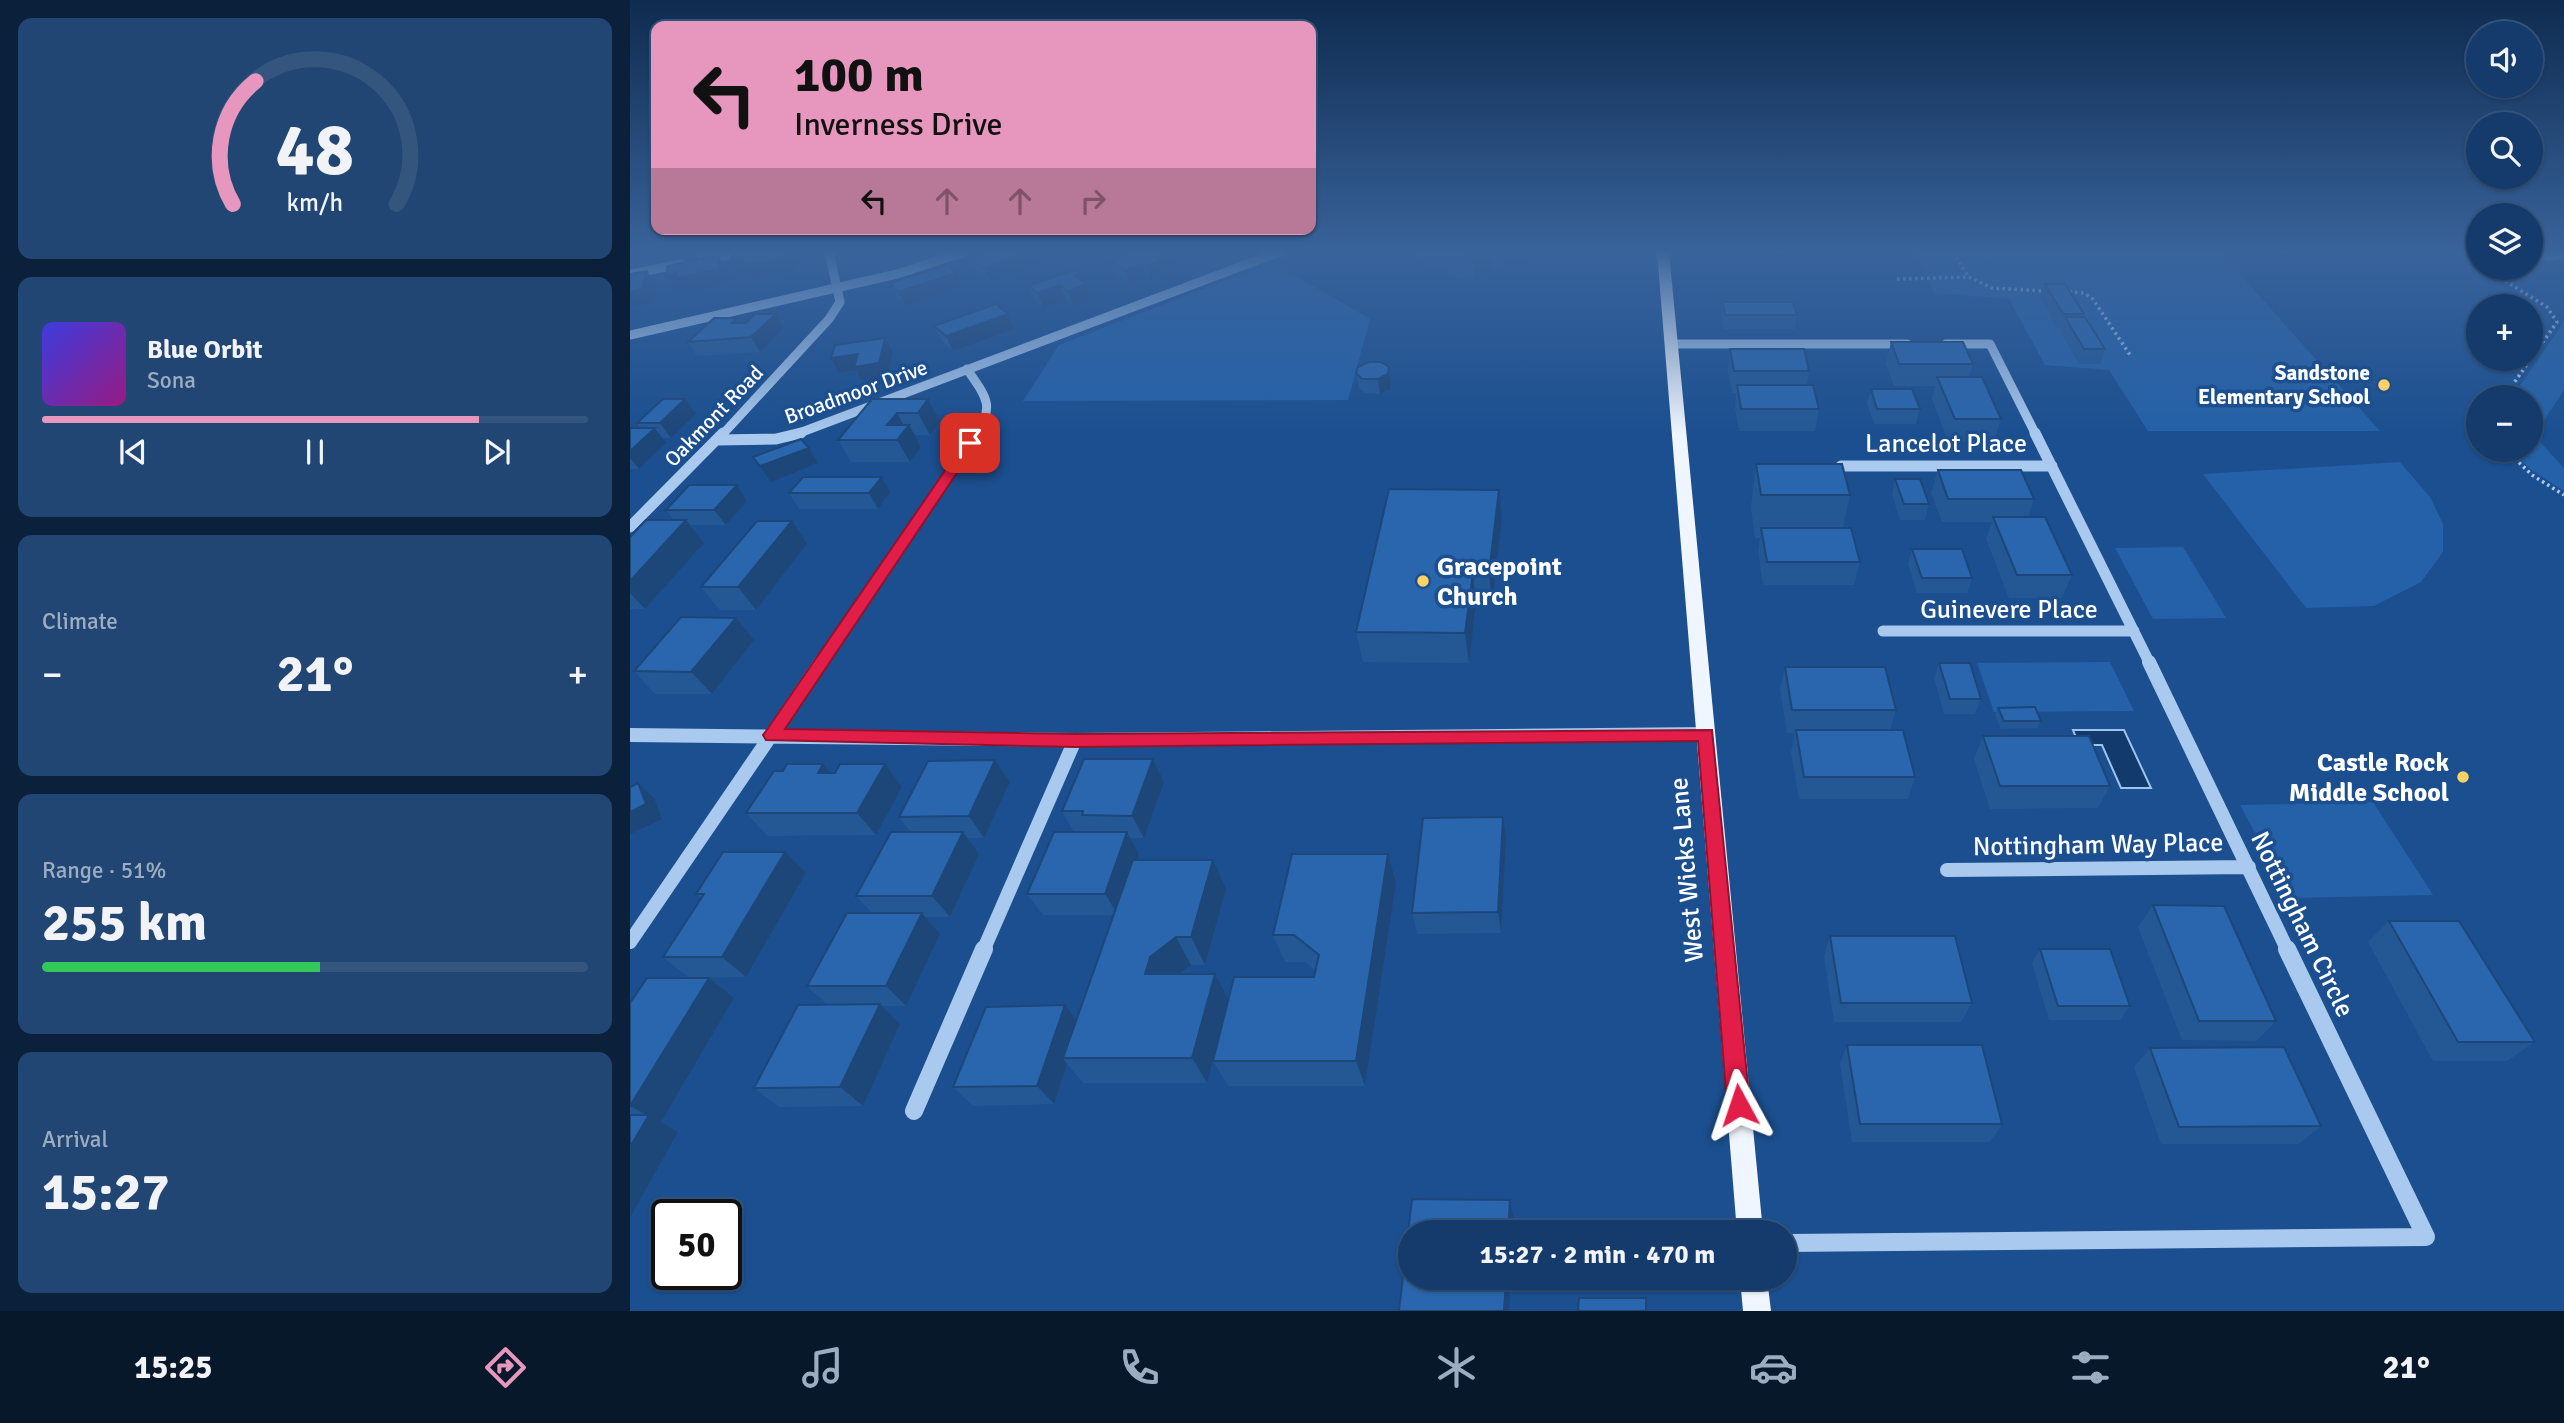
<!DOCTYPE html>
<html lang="en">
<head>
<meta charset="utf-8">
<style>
	:root { --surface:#143b6b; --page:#214673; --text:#f1f3f6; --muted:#9dadc1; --line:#33557e; --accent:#e797bd }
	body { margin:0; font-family:Signika,sans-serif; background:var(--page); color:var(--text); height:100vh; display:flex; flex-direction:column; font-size:26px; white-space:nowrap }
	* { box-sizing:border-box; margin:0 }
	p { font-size:23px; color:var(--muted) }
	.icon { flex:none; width:38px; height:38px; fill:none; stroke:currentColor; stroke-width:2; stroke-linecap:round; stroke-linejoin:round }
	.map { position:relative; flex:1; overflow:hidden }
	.drawer { display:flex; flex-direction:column; gap:18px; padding:18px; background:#0b203b; width:630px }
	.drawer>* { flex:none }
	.hud { position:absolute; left:21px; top:21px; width:665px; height:214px; border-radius:14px; box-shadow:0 2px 5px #0004,0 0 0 2px var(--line); background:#e797bd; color:#111; overflow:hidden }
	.buttons { position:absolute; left:1836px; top:21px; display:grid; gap:14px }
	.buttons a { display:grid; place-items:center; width:77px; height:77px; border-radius:50%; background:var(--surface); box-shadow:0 2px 5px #0004,0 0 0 2px var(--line); font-size:35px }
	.speed { position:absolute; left:21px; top:1199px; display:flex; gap:14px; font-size:35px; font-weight:700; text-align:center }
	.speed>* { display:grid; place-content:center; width:91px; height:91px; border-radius:50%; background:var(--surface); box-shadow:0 2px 5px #0004,0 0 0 2px var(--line); line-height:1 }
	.speed .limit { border:4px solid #111; border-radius:10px; background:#fff; color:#111 }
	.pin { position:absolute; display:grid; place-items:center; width:60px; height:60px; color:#fff; margin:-30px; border-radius:14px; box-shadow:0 4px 10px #0006 }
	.me { position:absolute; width:77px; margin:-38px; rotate:355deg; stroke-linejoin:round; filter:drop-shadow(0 0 5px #0008) }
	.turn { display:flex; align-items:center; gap:24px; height:147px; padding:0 28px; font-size:32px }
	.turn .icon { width:91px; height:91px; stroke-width:2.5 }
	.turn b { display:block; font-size:49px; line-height:60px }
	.lanes { display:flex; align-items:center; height:66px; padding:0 28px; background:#0003; justify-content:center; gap:35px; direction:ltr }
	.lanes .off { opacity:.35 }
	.big { font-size:52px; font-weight:700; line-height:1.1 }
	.drawer .card { flex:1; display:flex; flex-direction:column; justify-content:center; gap:10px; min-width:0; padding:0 24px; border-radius:14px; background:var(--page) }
	.drawer .dial { align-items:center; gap:0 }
	.dial svg { height:182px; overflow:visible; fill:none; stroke:var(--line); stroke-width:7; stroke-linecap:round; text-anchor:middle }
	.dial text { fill:var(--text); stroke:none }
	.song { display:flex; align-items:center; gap:21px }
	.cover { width:84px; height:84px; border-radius:10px; background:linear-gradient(135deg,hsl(240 70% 55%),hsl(310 70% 35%)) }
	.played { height:7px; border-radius:4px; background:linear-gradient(90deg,var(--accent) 80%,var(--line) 80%) }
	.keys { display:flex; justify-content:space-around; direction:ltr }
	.heat { display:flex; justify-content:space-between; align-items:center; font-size:38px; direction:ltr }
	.charge { height:10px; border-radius:5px; background:linear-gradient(90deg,#34c759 51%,var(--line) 0) }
	.trip { position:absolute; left:768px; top:1220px; width:399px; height:70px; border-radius:35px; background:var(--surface); box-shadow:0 2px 5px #0004,0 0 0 2px var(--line); font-weight:700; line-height:70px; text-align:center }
	.tab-bar { display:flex; height:112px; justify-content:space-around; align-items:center; background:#08182b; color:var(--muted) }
	.tab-bar .icon { width:49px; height:49px }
	.tab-bar .active { color:var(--accent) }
	.tab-bar b { font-size:32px; color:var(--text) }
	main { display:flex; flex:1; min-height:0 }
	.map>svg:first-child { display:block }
	.green { fill:#2461a8 }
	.water { fill:#123a6d; stroke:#9cc4f0; stroke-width:2 }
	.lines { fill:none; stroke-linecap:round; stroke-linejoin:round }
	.path { stroke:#a9c9ee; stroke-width:3.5; stroke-dasharray:2.5 3.5; stroke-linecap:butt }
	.minor-far3 { stroke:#a9c9ee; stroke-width:9 }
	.minor-far2 { stroke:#a9c9ee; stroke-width:11 }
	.minor-far1 { stroke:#a9c9ee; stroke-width:14 }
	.minor { stroke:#a9c9ee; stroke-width:18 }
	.major { fill:#f0f6ff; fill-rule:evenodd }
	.wall { fill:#245895 }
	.shaded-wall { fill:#1d4779 }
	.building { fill:#2a66ad; stroke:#1d4779; stroke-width:2 }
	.route { fill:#e11d48; stroke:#92132f; stroke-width:2 }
	.poi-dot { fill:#ffd166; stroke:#1b4f8f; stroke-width:2.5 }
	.labels { text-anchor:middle; stroke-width:7; stroke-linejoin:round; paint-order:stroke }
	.far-poi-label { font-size:21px; font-weight:bold; fill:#fff; stroke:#1b4f8f; text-anchor:end }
	.far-street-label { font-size:21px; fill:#fff; stroke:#1b4f8f }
	.street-label { font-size:26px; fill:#fff; stroke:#1b4f8f }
	.poi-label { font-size:26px; font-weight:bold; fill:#fff; stroke:#1b4f8f; text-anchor:start }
</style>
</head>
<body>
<main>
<section class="drawer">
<div class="card dial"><svg viewBox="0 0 100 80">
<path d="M14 69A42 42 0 1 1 86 69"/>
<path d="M14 69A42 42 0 0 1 24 15" stroke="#e797bd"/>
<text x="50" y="56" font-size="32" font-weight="700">48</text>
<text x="50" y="72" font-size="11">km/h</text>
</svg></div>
<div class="card">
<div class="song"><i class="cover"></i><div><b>Blue Orbit</b><p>Sona</p></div></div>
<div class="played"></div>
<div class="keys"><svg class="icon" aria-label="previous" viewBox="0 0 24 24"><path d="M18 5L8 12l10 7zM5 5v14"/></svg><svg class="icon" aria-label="pause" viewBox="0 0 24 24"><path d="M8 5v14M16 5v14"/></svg><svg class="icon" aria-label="next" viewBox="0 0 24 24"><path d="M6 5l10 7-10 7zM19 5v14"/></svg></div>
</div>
<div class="card"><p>Climate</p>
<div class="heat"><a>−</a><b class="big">21°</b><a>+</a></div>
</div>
<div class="card"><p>Range · 51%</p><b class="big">255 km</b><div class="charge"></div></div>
<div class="card"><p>Arrival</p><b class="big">15:27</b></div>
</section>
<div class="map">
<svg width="1934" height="1311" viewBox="0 0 1934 1311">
	<rect width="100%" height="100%" fill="#1b4f8f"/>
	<path class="green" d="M1285 252H1590L1750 431H1518L1479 370 1415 365 1379 299 1304 293Z
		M642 262 740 319 718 400 393 401 429 345Z
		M1934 322V390L1909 428 1911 443 1934 468V491L1900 469 1880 450H1900V397H1882Z
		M1770 462 1800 497 1813 524V552L1791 582 1744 606 1676 608 1573 474Z
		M1553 547 1596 618 1523 619 1485 548Z
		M1480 662 1504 711 1364 712 1347 663Z
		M1743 802 1803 895 1660 898 1610 805Z"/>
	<path class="water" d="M1443 730H1494L1521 788H1491L1472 745H1449Z"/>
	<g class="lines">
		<path class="path" d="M1323 252 1338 276
			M1344 252 1359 257
			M1848 255V260
			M1855 268 1917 307 1927 322 1874 397
			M1267 279 1339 277 1362 288 1417 291
			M1433 291 1454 293 1463 299 1500 355
			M1876 450 1902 475 1934 495"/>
		<path class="minor-far3" d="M1900 253 1918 256 1934 254
			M72 260 112 252
			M0 274 51 264
			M0 335 267 274 335 252
			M1043 344H1277
			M1316 344H1360L1406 435
			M337 369C355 396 366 405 346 435
			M92 435 199 319 210 302 199 252
			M164 435 649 252"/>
		<path class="minor-far2" d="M1405 433 1520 664
			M87 440 146 439 171 433
			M1211 466H1422
			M0 527 93 433
			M1253 631H1504
			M190 664 347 433"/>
		<path class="minor-far1" d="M1519 662 1658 951
			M0 735 445 740 1076 734
			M1317 870 1619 867
			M0 942 191 662
			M353 951 445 740"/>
		<path class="minor" d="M284 1111 354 949
			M1155 1243 1796 1237 1657 949"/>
		<path class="major" d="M1027 252H1039L1133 1232H1107Z
			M1110 1278H1137L1141 1311H1113Z"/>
	</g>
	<path class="wall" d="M539 252 543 266 532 270 534 274 520 280 516 277 499 284 487 275 482 261 494 257 492 254Z
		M785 252H908L897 255 898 264 874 271 862 268 845 282 816 275V268L798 264Z
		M341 258 408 265 360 282 347 272Z
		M326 273 332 286 275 306 267 297 260 283Z
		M449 274 451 280 456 284 461 298 443 305 436 299 413 307 404 300 398 286Z
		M1415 284 1454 314 1452 317 1475 349 1470 364H1449L1430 331 1431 328H1428L1410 298Z
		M1093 302 1167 315 1165 329H1094L1092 316Z
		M146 314 154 328 130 352 67 356 58 342 116 323Z
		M304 326 384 329 323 351 311 340Z
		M1261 342 1343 364 1339 377 1371 419 1364 442H1318L1302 399 1305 386H1264L1256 364Z
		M1100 349 1179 371 1177 385 1189 409 1185 431H1109L1105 407 1106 393H1102L1098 371Z
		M726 373 761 382 760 389 750 394 735 393 729 388Z
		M1241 389 1290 409 1286 424H1244L1237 403Z
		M55 399 66 414 41 438H32L36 443 9 469H0V428H10L7 423Z
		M298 399 310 421 300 435H284L291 447 280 462H221L208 440Z
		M1126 464 1220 495 1213 528 1230 562 1224 585H1133L1128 551 1130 538H1125L1121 507Z
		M1308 470 1404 499 1398 517 1442 575 1432 598H1379L1356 539 1362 522H1312L1301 493Z
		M252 477 260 492 248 509H169L159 493Z
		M1265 479 1299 504 1295 520H1270L1262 494Z
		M107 485 117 501 96 525H60L74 543 15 609H0V537L44 520 36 510Z
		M869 490 872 520 862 603H846L839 663 733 662 726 632Z
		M177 544 126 610H90L71 587Z
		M1282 549 1342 578 1337 593H1287L1278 564Z
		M124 640 82 694H25L4 671Z
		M1309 663 1351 699 1345 714H1314L1304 678Z
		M1155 667 1266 710 1260 730 1285 777 1278 799H1169L1161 752 1165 733H1157L1150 690Z
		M1368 708 1411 721 1407 728 1371 729 1365 715Z
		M1353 736 1480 786 1468 808 1360 809 1344 759Z
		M523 759 534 782 514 838H500L509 854 507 860 596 889 575 965H561L549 974H585L598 1000 684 977 686 971 675 962H655L643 935 758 854 766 883 735 1086H598L583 1061 577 1083H453L437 1064 424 1104 343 1106 323 1087 446 1020 483 915H413L397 894 444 832 432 811Z
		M200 773 272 787 246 835 138 836 116 813Z
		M380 782 354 838H337L349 854 320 917H296L310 934 276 1006H252L270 1024 233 1106 149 1107 124 1088 198 1005 177 986 242 913 226 896 281 832 269 817Z
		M876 839 871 933 787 934 782 913Z
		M176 873 116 977 63 978 104 998 31 1122 48 1132 0 1218V1003L59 978 33 957 71 898 66 894Z
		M1523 905 1646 1021 1626 1041 1552 1040 1508 927Z
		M1759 921 1905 1042 1877 1061H1803L1738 942Z
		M1200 936 1342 1003 1331 1022H1204L1194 956Z
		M1410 949 1500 1006 1490 1020H1419L1402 963Z
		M1217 1045 1372 1124 1360 1142H1222L1210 1064Z
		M1520 1048 1691 1126 1669 1144H1531L1504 1067Z"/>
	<path class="shaded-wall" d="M0 252H11L9 258 0 260Z
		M23 252H44L25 255Z
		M158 252H162L166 260 165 271 121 279 117 273 110 274 102 260Z
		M223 252H269L227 260Z
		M403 252 408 265 360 282 354 268Z
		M539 252 543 266 532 270 534 274 520 280 515 266 524 257Z
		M576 252H587L577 255Z
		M847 252H861L862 268 845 282 843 255Z
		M872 252H908L897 255 898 264 874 271Z
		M88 255 97 269V283L55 292 53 288 46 289 37 275Z
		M512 264 516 277 499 284 495 270Z
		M17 271 26 285 22 303 0 306V291Z
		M326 273 332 286 275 306 268 292Z
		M449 274 453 285 456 284 461 298 443 305 438 291 445 276Z
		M430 285 436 299 413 307 408 293Z
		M146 314 154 328 130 352 121 337Z
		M378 314 384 329 323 351 316 336Z
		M255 338 263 352 257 378 232 381 226 370 209 373 201 358Z
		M759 367 761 382 760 389 750 394 748 379Z
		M55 399 66 414 41 438 30 423Z
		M298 399 310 421 300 435 288 413Z
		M267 413 276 429 279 425 291 447 280 462 267 440 257 425Z
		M25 428 36 443 9 469 0 458V451Z
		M179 448 188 463 141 482 130 466Z
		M252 477 260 492 248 509 239 493Z
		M107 485 117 501 96 525 84 510Z
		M869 490 872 520 862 603 859 573Z
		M56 520 74 543 15 609 0 593V581Z
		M162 521 177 544 126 610 108 587Z
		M843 573 846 603 839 663 835 633Z
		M106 618 124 640 82 694 61 672Z
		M523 759 534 782 514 838 502 816Z
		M365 760 380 782 354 838 339 816Z
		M193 764 212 787 188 773Z
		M255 764 272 787 246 835 227 813Z
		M8 783 24 798 32 819 0 834V812Z
		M873 817 876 839 871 933 868 912Z
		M333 832 349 854 320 917 302 896Z
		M497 832 509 854 488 915 475 894Z
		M155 852 176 873 116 977 92 957Z
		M758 854 766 883 735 1086 726 1061Z
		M583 860 596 889 575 965 561 937Z
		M292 913 310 934 276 1006 256 986Z
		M546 937 561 965 536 984 515 974 520 957Z
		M585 974 599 1001 577 1083 562 1058Z
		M79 978 104 998 31 1122 48 1132 0 1218V1147L18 1116 0 1106Z
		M250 1004 270 1024 233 1106 210 1087Z
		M435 1005 450 1025 433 1058 437 1064 424 1104 407 1086Z
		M880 1200 884 1221 883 1232H878Z
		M876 1278H881L879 1311H874Z"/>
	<path class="building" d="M103 252H158L157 258 113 265 114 258 102 260Z
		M360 252H402L354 268 341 258Z
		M498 252H539L524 257 530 261 515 266 512 264 495 270 482 261 496 256 492 254Z
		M829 252H847L843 255Z
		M88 255 89 269 46 278 47 273 37 275V266Z
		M318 265 326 273 268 292 260 283Z
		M443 270 449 274 445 276 456 284 438 291 430 285 408 293 398 286Z
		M17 271 12 289 0 291V274Z
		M1415 284H1435L1454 314H1433Z
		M1093 302H1163L1167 315H1095Z
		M366 304 378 314 316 336 304 326Z
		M125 314H146L121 337 58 342 84 318H107L102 323H116Z
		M1435 317H1455L1475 349H1454Z
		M255 338 249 363 224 367 228 354 201 358 205 345Z
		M1261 342H1333L1343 364H1269Z
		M1100 349H1174L1179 371H1104Z
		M739 362H751L759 367 758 374 748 379H732L726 373 728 367Z
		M1307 377H1352L1371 419H1325Z
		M1107 385H1183L1189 409H1111Z
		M1241 389H1282L1290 409H1247Z
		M33 399H55L30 423H7Z
		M242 399H298L288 413H267L257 425H279L267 440H208Z
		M0 428H25L0 451Z
		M171 439 179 448 130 466 123 457Z
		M1126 464H1212L1220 495H1131Z
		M1308 470H1391L1404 499H1318Z
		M173 477H252L239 493H159Z
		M1265 479H1290L1299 504H1274Z
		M59 485H107L84 510H36Z
		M759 489 869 490 859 573H843L835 633 726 632Z
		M1363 517H1415L1442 575H1387Z
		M16 520H56L0 581V537Z
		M127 521H162L108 587H71Z
		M1131 528H1221L1230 562H1137Z
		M1282 549H1332L1342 578H1292Z
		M51 617 106 618 61 672 4 671Z
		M1309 663H1340L1351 699H1320Z
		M1155 667H1255L1266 710H1162Z
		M1405 707 1411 721H1374L1368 708Z
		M1166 730H1273L1285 777H1174Z
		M1353 736H1459L1480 786H1370Z
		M454 759H523L502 816 452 815 453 811H432Z
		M365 760 339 816 269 817 298 761Z
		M157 764H193L188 773H205L210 764H255L227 813H116L144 771H153Z
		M8 783 16 804 0 812V787Z
		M873 817 868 912 782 913 793 818Z
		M261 832H333L302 896H226Z
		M424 832H497L475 894H397Z
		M93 852H155L92 957H33L74 894H66Z
		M662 854H758L726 1061H583L604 977H684L689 955 664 935H643Z
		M503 860H583L561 937H546L520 957 515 974H585L562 1058H433Z
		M1523 905 1594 906 1646 1021H1569Z
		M217 913H292L256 986H177Z
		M1759 921H1829L1905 1042H1828Z
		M1200 936H1325L1342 1003H1211Z
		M1410 949H1480L1500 1006H1428Z
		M17 978H79L0 1106V1003Z
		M250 1004 210 1087 124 1088 168 1005Z
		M435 1005 407 1086 323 1087 356 1007Z
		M1217 1045H1352L1372 1124H1230Z
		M1654 1047 1691 1126 1549 1127 1520 1048Z
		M0 1115H19L0 1147Z
		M782 1199 880 1200 878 1232H780V1278H876L874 1311H769Z
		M949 1298H1016V1311H948Z"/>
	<linearGradient id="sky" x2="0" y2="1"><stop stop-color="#0f2b4f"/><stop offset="0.58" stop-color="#39639b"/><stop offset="1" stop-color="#39639b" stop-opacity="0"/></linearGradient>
	<rect width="1934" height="435" fill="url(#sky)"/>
	<path class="route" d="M340 439 347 443 155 729 445 734 1082 730 1120 1105 1117 1113 1109 1116 1101 1113 1097 1105 1068 741 445 747 136 740 133 735 136 731 336 440Z"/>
	<g class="poi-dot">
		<circle cx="1754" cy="385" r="7"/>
		<circle cx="793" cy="581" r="7"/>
		<circle cx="1833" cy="777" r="7"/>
	</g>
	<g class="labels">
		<g class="far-poi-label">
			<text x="1740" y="380">Sandstone<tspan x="1740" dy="24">Elementary School</tspan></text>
		</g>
		<g class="far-street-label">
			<text transform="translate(226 392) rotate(-20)" y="7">Broadmoor Drive</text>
			<text transform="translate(84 416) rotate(-46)" y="7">Oakmont Road</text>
		</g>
		<g class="street-label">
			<text x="1316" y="452">Lancelot Place</text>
			<text x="1379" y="618">Guinevere Place</text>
			<text transform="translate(1468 844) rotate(-1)" y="9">Nottingham Way Place</text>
			<text transform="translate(1056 870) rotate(-95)" y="9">West Wicks Lane</text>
			<text transform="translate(1673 924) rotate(64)" y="9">Nottingham Circle</text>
		</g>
		<g class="poi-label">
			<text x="807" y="575">Gracepoint<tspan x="807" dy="30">Church</tspan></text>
			<text x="1819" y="771" text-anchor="end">Castle Rock<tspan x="1819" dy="30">Middle School</tspan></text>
		</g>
	</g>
</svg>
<div class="buttons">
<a><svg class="icon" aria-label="sound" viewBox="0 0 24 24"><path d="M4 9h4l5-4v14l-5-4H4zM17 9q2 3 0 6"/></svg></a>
<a><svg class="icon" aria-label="search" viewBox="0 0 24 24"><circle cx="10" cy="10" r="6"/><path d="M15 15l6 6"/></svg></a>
<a><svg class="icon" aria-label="layers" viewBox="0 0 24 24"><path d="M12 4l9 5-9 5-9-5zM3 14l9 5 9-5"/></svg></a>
<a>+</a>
<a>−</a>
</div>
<div class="speed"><div class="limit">50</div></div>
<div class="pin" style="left:340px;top:443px;background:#d93025"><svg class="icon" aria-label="arrive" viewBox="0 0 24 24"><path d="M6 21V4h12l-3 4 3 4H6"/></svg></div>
<svg class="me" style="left:1109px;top:1105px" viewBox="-20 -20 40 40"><path d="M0-17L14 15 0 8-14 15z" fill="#e11d48" stroke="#fff" stroke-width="4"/></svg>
<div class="trip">15:27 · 2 min · 470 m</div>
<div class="hud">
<div class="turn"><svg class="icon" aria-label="left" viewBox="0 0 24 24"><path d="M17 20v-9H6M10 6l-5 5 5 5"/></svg><div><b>100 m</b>Inverness Drive</div></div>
<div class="lanes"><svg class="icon" aria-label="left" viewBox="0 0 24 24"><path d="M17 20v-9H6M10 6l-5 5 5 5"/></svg><svg class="icon off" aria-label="ahead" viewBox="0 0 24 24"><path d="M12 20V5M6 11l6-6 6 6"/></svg><svg class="icon off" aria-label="ahead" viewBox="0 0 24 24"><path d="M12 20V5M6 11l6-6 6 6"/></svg><svg class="icon off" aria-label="right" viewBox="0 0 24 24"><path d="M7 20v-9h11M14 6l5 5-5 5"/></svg></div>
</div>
</div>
</main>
<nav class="tab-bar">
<b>15:25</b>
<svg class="icon active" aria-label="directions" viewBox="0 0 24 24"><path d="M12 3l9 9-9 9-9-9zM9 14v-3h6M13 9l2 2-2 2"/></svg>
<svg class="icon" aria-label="music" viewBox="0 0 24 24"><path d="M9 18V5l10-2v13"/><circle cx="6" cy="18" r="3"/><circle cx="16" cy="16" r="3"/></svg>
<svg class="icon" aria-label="phone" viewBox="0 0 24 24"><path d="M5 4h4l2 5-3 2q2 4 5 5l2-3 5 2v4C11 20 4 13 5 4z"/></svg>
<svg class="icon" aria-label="climate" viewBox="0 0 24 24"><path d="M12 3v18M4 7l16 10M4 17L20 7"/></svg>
<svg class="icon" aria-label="car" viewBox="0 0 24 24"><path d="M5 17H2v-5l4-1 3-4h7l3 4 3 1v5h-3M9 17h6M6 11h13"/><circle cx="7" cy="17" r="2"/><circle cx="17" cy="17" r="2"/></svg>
<svg class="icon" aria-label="filters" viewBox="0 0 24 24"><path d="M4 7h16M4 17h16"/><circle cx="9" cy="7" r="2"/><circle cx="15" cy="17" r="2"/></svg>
<b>21°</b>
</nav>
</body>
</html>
